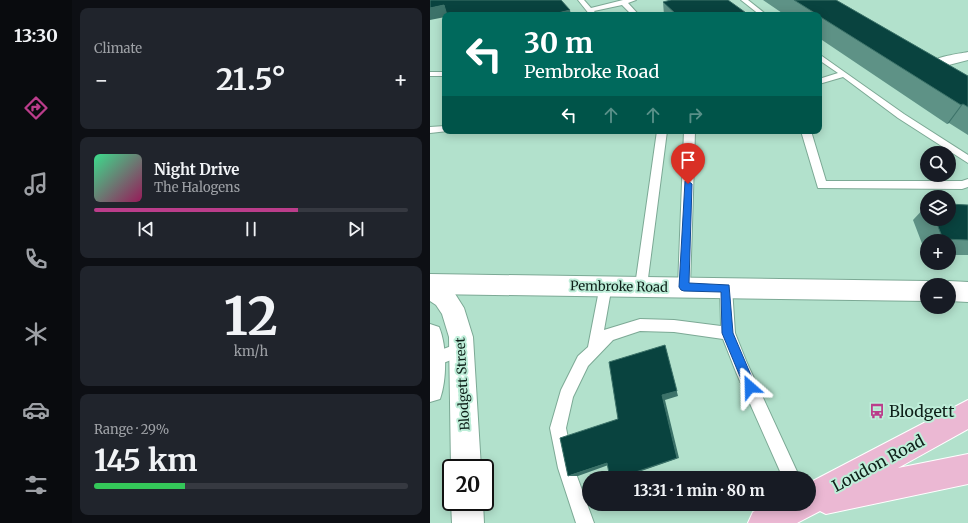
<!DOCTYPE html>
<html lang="en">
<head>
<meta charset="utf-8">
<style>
	:root { --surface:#171b24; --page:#20242c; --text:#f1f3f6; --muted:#9ea1a6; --line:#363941; --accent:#bb3d8b }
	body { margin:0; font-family:Merriweather,serif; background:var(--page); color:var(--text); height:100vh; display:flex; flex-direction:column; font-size:15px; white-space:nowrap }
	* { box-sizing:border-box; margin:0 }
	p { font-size:13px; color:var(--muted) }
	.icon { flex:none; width:22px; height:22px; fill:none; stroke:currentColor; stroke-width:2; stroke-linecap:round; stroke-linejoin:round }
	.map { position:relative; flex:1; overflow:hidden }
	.drawer { display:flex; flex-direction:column; gap:8px; padding:8px; background:#0d0f14; width:358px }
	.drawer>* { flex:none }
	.hud { position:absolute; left:12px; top:12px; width:380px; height:122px; border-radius:8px; box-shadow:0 2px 10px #0003; background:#00695c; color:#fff; overflow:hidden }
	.buttons { position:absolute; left:490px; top:146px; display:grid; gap:8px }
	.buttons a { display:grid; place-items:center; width:36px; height:36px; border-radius:50%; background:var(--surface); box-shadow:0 2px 10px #0003; font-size:20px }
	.speed { position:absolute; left:12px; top:459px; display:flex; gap:8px; font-size:20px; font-weight:700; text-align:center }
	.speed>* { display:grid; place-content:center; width:52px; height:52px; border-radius:50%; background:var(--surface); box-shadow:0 2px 10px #0003; line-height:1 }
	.speed .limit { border:2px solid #111; border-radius:6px; background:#fff; color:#111 }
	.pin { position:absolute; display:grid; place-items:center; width:34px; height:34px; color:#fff; margin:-41px -17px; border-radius:50% 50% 50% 0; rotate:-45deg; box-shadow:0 0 4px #0007 }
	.pin .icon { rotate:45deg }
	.me { position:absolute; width:44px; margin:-22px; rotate:335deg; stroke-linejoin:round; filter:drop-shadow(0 0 3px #0008) }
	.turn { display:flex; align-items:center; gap:14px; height:84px; padding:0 16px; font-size:18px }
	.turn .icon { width:52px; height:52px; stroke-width:2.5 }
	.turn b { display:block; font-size:28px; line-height:34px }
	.lanes { display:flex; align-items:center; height:38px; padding:0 16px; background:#0003; justify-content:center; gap:20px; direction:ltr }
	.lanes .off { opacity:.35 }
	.big { font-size:30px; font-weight:700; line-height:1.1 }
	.drawer .widget { flex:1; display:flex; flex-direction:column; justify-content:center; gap:6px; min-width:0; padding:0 14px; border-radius:8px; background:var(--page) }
	.drawer .dial { align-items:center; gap:0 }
	.dial b { font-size:52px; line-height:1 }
	.song { display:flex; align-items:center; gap:12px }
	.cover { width:48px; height:48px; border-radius:6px; background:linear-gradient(135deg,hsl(150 70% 55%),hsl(330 70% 35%)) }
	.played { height:4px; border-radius:2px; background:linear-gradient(90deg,var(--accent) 65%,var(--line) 65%) }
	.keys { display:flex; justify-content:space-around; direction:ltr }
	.heat { display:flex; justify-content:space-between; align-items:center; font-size:22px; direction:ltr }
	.charge { height:6px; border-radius:3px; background:linear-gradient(90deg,#34c759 29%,var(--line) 0) }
	.trip { position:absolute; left:152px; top:471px; width:234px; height:40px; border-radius:20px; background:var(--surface); box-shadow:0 2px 10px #0003; font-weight:700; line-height:40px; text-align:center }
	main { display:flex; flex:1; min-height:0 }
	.tab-bar { display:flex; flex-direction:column; width:72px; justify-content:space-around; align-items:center; background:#090b0e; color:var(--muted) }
	.tab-bar .icon { width:28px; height:28px }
	.tab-bar .selected { color:var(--accent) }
	.tab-bar b { font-size:18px; color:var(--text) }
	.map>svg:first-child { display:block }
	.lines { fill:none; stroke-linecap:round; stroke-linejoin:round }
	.service-casing { stroke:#7ca995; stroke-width:2 }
	.minor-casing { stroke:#7ca995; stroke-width:2 }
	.tertiary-casing { stroke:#7ca995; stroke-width:2 }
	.primary-casing { stroke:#fff; stroke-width:2 }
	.service { fill:#fff; fill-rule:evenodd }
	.minor { fill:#fff; fill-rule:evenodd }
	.tertiary { fill:#fff; fill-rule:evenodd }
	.primary { fill:#ebb8d3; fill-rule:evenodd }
	.wall { fill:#5e9286 }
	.shaded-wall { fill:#3c7269 }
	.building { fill:#09433f; stroke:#3c7269 }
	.route { fill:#1a73e8; stroke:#114b97 }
	.labels { text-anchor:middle; stroke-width:4; stroke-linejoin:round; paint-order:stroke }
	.street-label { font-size:13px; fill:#0e2019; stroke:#beeed9 }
	.near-poi-label { font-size:16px; fill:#0e2019; stroke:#beeed9; text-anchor:start }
	.near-street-label { font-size:16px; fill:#0e2019; stroke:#beeed9 }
</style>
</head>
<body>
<main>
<nav class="tab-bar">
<b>13:30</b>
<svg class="icon selected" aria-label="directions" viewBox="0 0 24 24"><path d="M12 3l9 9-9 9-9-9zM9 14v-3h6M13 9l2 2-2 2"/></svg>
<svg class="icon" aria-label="music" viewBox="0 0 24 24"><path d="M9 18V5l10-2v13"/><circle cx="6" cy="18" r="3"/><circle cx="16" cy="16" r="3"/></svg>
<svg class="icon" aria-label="phone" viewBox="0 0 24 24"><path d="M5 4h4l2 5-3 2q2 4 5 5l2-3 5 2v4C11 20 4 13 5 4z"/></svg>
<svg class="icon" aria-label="climate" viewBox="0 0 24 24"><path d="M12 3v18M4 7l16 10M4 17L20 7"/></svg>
<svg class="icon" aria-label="car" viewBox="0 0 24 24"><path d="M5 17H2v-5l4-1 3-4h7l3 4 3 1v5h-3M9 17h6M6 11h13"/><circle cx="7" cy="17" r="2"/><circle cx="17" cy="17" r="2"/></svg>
<svg class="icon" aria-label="filters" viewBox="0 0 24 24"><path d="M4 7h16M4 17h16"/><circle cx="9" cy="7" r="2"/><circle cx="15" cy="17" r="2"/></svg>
</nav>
<section class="drawer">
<div class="widget"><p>Climate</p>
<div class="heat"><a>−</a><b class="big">21.5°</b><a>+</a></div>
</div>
<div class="widget">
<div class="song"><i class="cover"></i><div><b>Night Drive</b><p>The Halogens</p></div></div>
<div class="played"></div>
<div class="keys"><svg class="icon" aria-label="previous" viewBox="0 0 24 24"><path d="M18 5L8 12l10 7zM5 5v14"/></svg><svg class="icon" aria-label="pause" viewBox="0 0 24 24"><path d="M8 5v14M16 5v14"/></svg><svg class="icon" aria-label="next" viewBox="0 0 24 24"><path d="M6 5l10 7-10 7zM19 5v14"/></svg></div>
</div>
<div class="widget dial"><b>12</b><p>km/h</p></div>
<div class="widget"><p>Range · 29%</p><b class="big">145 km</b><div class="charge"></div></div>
</section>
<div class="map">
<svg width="538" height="523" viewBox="0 0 538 523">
	<rect width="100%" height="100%" fill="#b2e1cc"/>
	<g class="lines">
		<g class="service-casing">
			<path id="service" d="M148 0H154L161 8 193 0H206L198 3 209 15H202L192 5 164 11 167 15H160Z
				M311 0H318L337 15H330Z
				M389 54 474 114 538 155V163L468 118 413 77 389 84V79L408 73 389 60Z
				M0 72H15V76H0Z
				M15 126V131H18L0 133V127Z
				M227 131H237L217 286 215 290 211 292 207 290 205 286Z
				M254 131 265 132 260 287 258 291 254 293 250 291 248 287Z
				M371 131H381L396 181H532L538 179V187L532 189 388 188Z
				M176 279 180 281 182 285 174 330 210 319 244 320 291 326 290 288 292 284 296 282 300 284 302 288 305 333 317 363 370 478H353L306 372 293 339 244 332 210 331 183 340 158 366 143 397 136 428 144 468 164 523H146L128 468 120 428 131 390 148 356 158 347 170 285 172 281Z
				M32 342 37 344 39 349 37 354 0 368V354Z"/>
		</g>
		<g class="minor-casing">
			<path id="minor" d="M538 52V60L507 68 502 67 500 64C506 56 528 54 538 52Z
				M0 274 497 281 506 285H497V301L0 294Z
				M519 281 538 282V302L519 301V285H510Z"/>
		</g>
		<g class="tertiary-casing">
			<path id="tertiary" d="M0 279 22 289 34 308 43 337 51 468H21L19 337 12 314 6 305 0 301Z
				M0 324 9 327C17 346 17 379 10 399L0 402Z
				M21 502H53L54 523H22Z"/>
		</g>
		<g class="primary-casing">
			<path id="primary" d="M538 400V429L468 468 538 454V484L396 514 390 511 367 523H318L323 512 338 504H379V483Z"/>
		</g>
		<use href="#service" class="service"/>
		<use href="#minor" class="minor"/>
		<use href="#tertiary" class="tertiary"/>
		<use href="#primary" class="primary"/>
	</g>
	<path class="wall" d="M333 0H406L538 76V135L519 123 517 124 389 38V15H355Z
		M233 2 319 15H234Z
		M497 205V219H519L538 205V255H519V241H497V254H496L483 220Z"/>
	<path class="shaded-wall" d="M14 5 19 15H15V17L0 20V8Z
		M140 10 141 15H120Z
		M533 104 519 123 517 124 531 105Z
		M235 345 248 396 235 400 249 458 191 478H188L232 395Z
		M177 463H184L148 476H138Z"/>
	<path class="building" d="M0 0H131L140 10 120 15H17L14 5 0 8Z
		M241 0H298L319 15H247L233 2Z
		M364 0H406L538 76V107L533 104 531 105 389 16V15H388Z
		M519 204 538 205V240L513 239 505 219H519Z
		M235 345 247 391 232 395 247 458 188 478H180L177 463 138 476 130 438 188 419 179 362Z"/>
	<path class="route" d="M255 181H258L262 184 259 283 299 285 303 333 326 387 324 391 320 392 316 391 292 333 291 292 254 291 251 290 249 287Z"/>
	<defs>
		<g id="bus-bare" transform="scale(1.2)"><path d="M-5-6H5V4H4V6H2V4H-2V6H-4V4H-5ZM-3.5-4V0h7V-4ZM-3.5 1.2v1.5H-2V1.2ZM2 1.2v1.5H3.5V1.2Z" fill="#bb3d8b" stroke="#beeed9" stroke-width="2.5" paint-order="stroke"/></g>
	</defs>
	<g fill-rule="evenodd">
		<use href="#bus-bare" x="447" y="411"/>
	</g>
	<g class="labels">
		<g class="street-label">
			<text transform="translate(189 286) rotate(1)" y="5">Pembroke Road</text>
			<text transform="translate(32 384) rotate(-93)" y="5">Blodgett Street</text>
		</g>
		<g class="near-poi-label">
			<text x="459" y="417">Blodgett</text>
		</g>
		<g class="near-street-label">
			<text transform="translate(448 463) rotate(-28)" y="6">Loudon Road</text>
		</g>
	</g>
</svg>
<div class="buttons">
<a><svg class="icon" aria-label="search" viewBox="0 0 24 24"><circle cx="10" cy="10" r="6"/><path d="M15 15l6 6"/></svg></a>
<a><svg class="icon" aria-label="layers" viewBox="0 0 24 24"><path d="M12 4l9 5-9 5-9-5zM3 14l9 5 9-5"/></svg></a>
<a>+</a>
<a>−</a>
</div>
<div class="speed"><div class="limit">20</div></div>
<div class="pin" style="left:258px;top:184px;background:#d93025"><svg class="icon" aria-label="arrive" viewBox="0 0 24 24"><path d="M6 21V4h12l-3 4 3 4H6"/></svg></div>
<svg class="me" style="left:320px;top:387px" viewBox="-20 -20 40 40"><path d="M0-17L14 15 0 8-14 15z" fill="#1a73e8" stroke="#fff" stroke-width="4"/></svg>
<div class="trip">13:31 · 1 min · 80 m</div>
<div class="hud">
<div class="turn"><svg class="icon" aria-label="left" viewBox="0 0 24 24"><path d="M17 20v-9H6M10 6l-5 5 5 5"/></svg><div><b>30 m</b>Pembroke Road</div></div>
<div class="lanes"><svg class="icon" aria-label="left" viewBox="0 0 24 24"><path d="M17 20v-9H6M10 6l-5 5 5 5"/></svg><svg class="icon off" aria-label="ahead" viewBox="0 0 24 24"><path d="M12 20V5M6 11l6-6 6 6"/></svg><svg class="icon off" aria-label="ahead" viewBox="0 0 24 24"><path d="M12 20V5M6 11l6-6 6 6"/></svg><svg class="icon off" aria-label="right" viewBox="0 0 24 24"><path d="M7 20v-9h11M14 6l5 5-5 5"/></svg></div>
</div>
</div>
</main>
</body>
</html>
